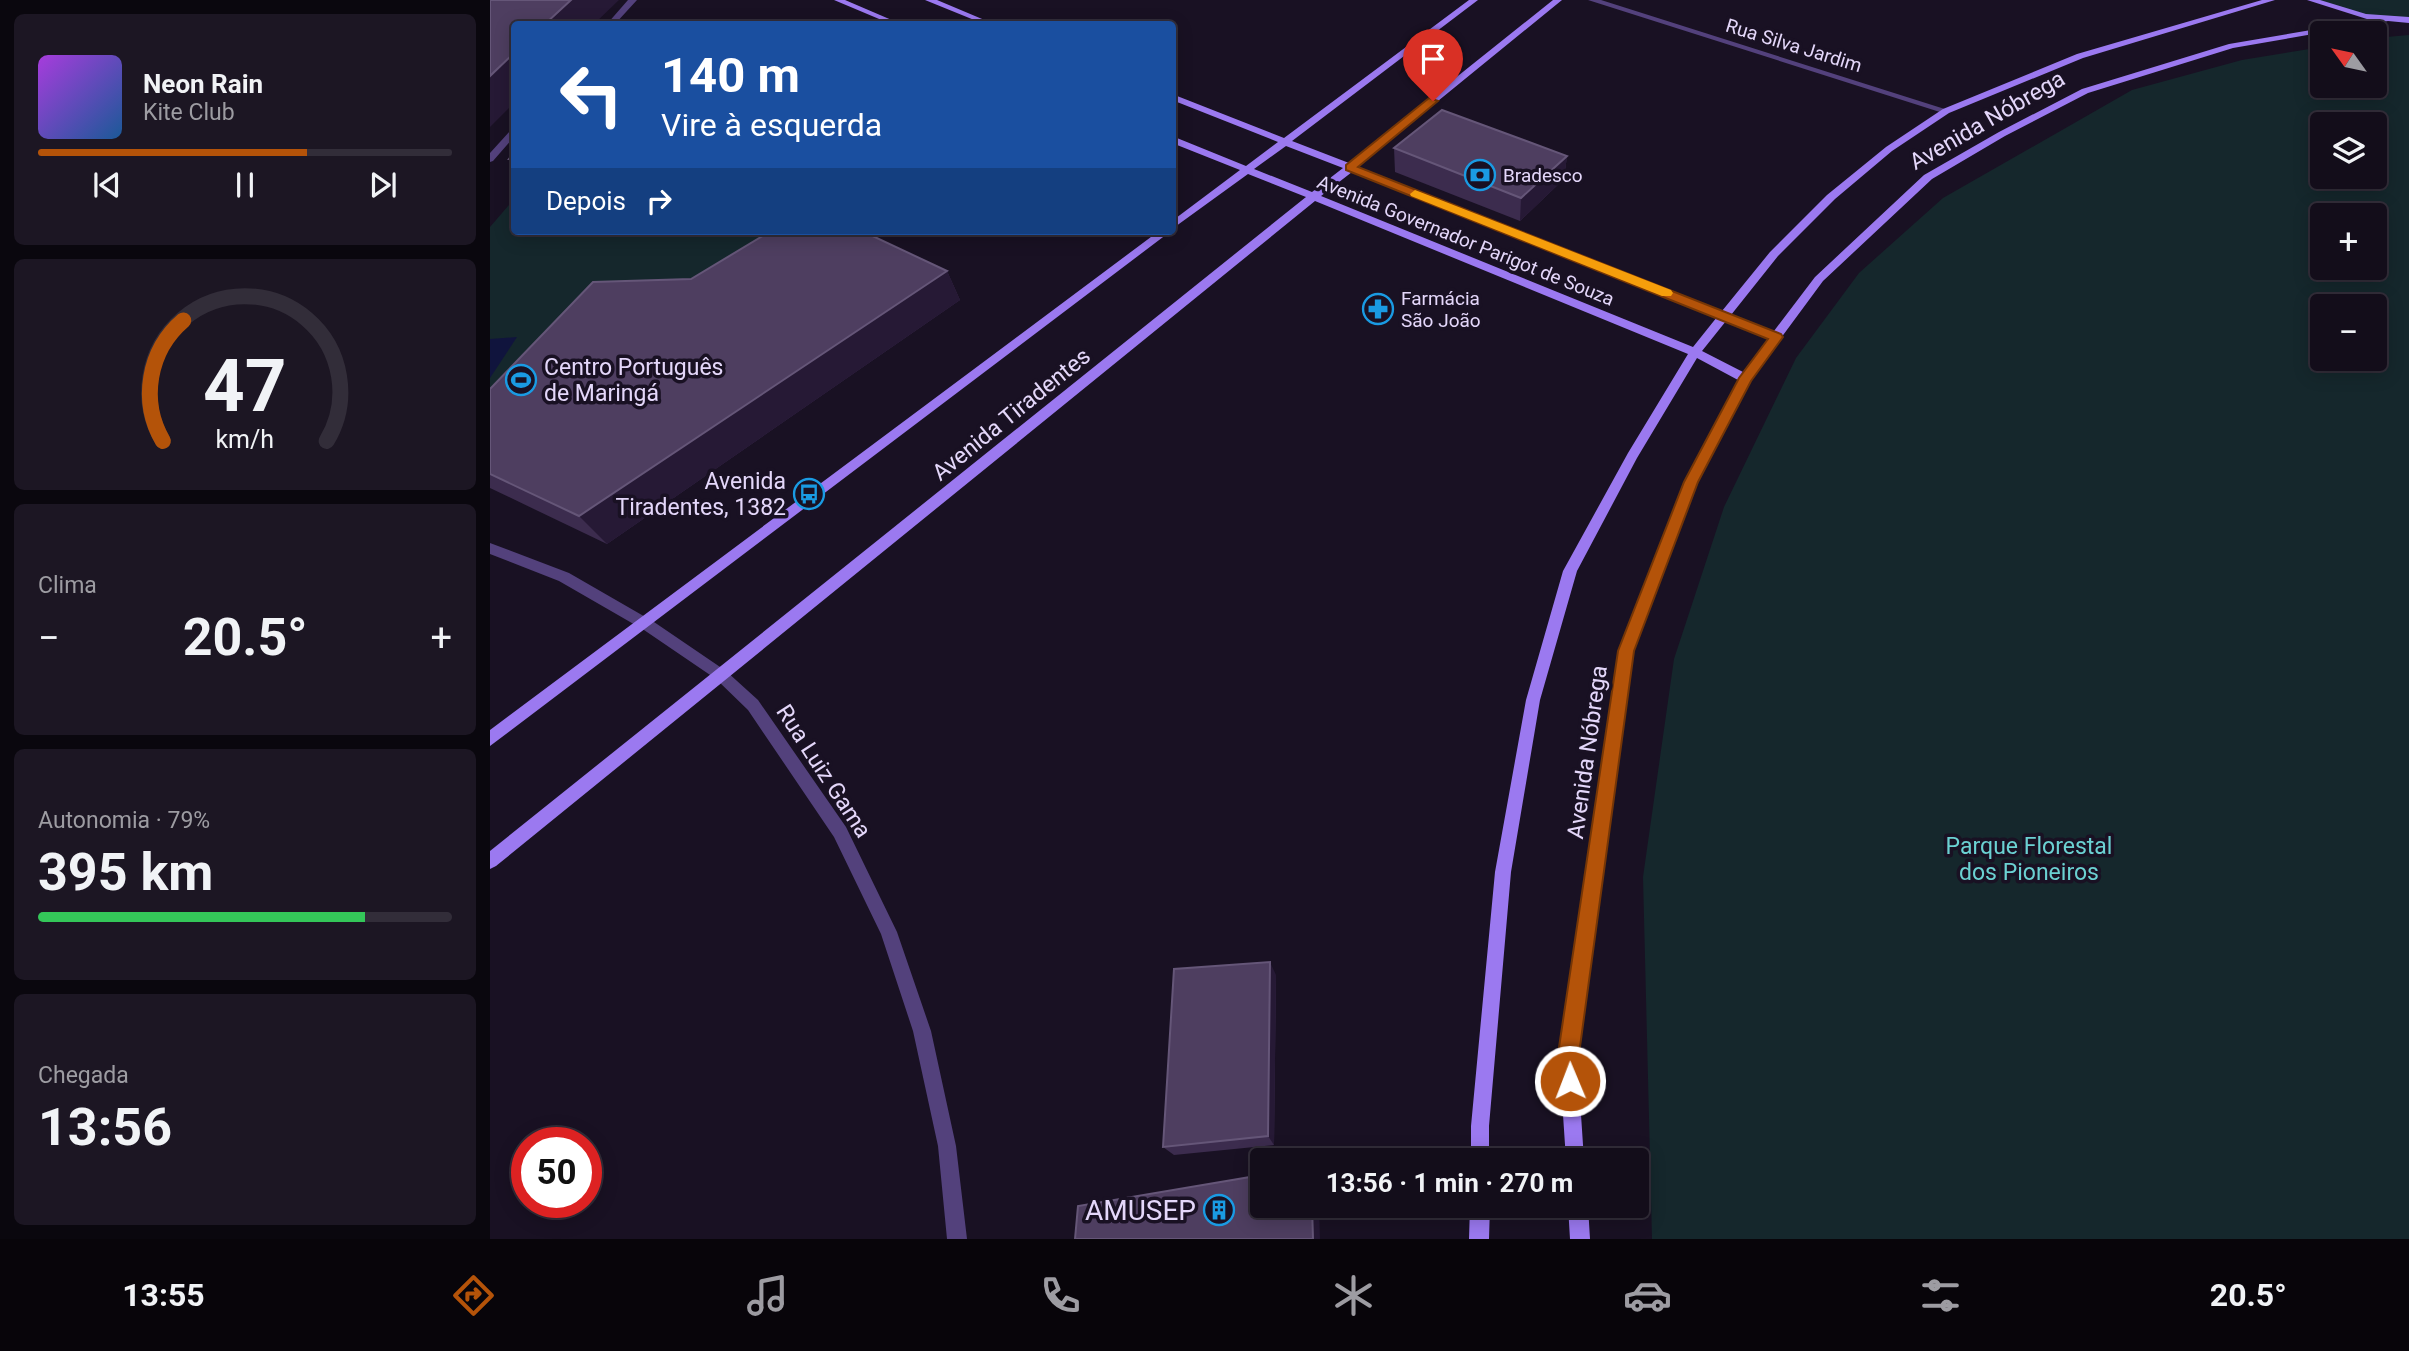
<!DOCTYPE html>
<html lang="pt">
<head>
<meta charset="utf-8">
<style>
	:root { --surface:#130d1a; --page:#1c1623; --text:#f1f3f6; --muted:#9d9ca2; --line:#322d39; --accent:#b45309 }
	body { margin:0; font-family:Roboto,sans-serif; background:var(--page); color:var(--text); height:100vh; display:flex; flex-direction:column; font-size:26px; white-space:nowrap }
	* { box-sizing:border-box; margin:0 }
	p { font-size:23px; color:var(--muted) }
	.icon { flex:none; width:38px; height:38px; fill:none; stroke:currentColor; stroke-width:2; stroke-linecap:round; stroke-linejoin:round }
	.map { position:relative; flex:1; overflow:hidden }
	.panel { display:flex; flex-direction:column; gap:14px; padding:14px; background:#0a070e; width:490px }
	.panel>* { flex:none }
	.guide { position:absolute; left:21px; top:21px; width:665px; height:214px; border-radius:7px; box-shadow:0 4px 18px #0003,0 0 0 2px var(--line); background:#1a4fa0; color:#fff; overflow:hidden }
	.needle { width:46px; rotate:303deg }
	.tools { position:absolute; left:1820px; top:21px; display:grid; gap:14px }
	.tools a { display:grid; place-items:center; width:77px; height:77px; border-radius:7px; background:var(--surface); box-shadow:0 4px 18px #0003,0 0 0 2px var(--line); font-size:35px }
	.speed { position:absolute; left:21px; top:1127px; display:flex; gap:14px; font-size:35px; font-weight:700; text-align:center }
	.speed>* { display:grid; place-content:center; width:91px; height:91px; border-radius:50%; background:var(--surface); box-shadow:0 4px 18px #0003,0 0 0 2px var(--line); line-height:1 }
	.speed .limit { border:10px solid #d22; background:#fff; color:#111 }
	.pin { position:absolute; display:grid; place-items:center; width:60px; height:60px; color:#fff; margin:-72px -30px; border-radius:50% 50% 50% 0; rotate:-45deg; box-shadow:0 0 7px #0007 }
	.pin .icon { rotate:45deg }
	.me { position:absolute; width:77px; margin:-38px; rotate:359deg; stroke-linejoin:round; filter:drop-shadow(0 0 5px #0008) }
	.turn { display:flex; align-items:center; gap:24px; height:147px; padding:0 35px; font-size:32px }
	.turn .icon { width:91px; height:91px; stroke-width:2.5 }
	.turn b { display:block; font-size:49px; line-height:60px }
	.then { display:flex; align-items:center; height:66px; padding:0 35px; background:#0003; gap:14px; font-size:26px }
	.big { font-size:52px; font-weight:700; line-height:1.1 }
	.panel .card { flex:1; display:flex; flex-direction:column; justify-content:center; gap:10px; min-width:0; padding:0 24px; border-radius:10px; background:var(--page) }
	.panel .dial { align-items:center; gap:0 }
	.dial svg { height:182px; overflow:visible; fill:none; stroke:var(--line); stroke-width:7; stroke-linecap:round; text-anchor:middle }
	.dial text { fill:var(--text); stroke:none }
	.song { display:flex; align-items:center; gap:21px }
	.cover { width:84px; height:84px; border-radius:10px; background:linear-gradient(135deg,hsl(280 70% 55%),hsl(210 70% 35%)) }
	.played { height:7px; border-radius:4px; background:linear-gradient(90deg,var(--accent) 65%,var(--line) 65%) }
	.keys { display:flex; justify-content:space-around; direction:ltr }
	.heat { display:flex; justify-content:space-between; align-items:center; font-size:38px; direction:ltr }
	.charge { height:10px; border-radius:5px; background:linear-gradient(90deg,#34c759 79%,var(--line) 0) }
	.trip { position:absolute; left:760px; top:1148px; width:399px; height:70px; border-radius:7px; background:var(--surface); box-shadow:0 4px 18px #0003,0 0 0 2px var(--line); font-weight:700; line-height:70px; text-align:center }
	.tab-bar { display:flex; height:112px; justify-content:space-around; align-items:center; background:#08050a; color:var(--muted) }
	.tab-bar .icon { width:49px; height:49px }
	.tab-bar .current { color:var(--accent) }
	.tab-bar b { font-size:32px; color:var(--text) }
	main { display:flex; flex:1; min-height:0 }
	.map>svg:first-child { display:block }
	.green { fill:#15272c; fill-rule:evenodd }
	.water { fill:#10143d }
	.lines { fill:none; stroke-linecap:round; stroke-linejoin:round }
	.street { fill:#53417c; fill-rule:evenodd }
	.secondary { fill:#9b79f0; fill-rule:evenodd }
	.wall { fill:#3c2c4e }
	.shaded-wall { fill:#261935 }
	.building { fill:#4e3e60; stroke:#655678; stroke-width:2 }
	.route { fill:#b45309; stroke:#753606; stroke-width:2 }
	.slow { fill:#f59e0b }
	.labels { text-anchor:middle; stroke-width:7; stroke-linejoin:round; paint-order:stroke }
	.far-street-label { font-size:19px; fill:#e4d7fa; stroke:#191123 }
	.far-poi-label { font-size:19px; fill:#e4d7fa; stroke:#191123; text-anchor:start }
	.street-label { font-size:23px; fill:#e4d7fa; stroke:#191123 }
	.poi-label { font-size:23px; fill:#e4d7fa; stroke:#191123; text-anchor:start }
	.park-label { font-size:23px; fill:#6bd1d2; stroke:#191123 }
	.near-poi-label { font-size:28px; fill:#e4d7fa; stroke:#191123; text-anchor:end }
</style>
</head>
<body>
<main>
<section class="panel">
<div class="card">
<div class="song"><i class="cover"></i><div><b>Neon Rain</b><p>Kite Club</p></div></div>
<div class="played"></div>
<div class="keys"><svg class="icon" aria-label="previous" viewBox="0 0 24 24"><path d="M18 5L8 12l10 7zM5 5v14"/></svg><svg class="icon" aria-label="pause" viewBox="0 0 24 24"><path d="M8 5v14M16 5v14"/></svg><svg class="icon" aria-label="next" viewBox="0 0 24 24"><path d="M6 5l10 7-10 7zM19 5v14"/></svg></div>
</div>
<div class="card dial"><svg viewBox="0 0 100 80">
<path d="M14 69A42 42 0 1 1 86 69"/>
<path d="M14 69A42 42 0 0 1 23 16" stroke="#b45309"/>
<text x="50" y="56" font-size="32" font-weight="700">47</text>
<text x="50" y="72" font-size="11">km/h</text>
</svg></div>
<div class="card"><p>Clima</p>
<div class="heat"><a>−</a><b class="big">20.5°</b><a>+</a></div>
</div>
<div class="card"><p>Autonomia · 79%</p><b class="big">395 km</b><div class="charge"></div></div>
<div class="card"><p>Chegada</p><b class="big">13:56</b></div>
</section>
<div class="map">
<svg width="1919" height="1239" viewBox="0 0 1919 1239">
	<rect width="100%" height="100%" fill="#191123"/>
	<path class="green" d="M1821 0H1919V20L1875 17Z
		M1919 35V1239H1162L1153 877 1184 659 1234 507 1306 358 1369 273 1453 198 1642 90 1752 60 1832 47V86H1885V38ZM1832 124H1885V177H1832ZM1832 215H1885V268H1832ZM1832 306H1885V359H1832Z
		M24 199V231H347L0 448V227Z"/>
	<path class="water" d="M27 337 0 378V339Z"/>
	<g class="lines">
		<path class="street" d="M138 0H147L125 24H117Z
			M1098 0H1111L1461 111 1453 113Z
			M24 129V137L3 161 0 162V153L21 130Z
			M0 543 79 573 164 622 236 671 268 700 356 827 407 932 441 1031 466 1146 477 1239H457L448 1146 423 1031 391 934 344 837 258 710 226 679 154 630 69 581 0 554Z"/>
		<path class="secondary" d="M344 0H355L411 24H401Z
			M435 0H447L504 24H494Z
			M979 0H988L802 141 859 163 1063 0H1072L867 167 1232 311 1280 252 1337 195 1396 147 1453 109 1587 54 1772 0H1785L1593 58 1459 113 1402 151 1345 199 1288 256 1241 315 1284 331 1325 277 1434 175 1509 132 1592 89 1739 44 1880 20 1817 0H1830L1876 14 1919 17V23L1898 21 1743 48 1598 93 1515 136 1442 179 1333 281 1260 380 1207 482 1143 651 1087 1054 1094 1160H1076L1069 1054 1129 651 1195 482 1248 380 1207 358 1147 458 1087 571 1050 700 1021 872 999 1126V1160H981V1126L1005 872 1036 700 1073 571 1138 453 1198 354 825 201 6 866 0 869V851L816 197 758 174 682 229V221L750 170 682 143V136L756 166 788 142 682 100V94L794 138ZM796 146 853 168 822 192 764 169ZM862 172 1227 317 1203 347 831 196ZM1236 321 1279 338 1253 372 1212 351Z
			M669 231H681L0 746V730Z
			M980 1206H1000L999 1239H979Z
			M1078 1206H1098L1100 1239H1080Z"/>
	</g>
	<path class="wall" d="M904 148 1077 156 1074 179 1030 221 905 172Z
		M24 152V166L19 159Z
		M457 271 470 300 117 544 0 488V389L201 279Z
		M786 975 784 1145 684 1155 673 1147Z"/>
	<path class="shaded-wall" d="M81 0H129L104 24H55Z
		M24 53V103L0 127V76Z
		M1077 156 1074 179 1030 221 1031 198Z
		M457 271 470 300 117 544 89 516Z
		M780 962 786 975 784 1145 778 1136Z
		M822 1206H829L830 1239H823Z"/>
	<path class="building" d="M0 0H81L55 24H24V53L0 76Z
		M952 110 1077 156 1031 198 904 148Z
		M24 152V159H19Z
		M281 231H372L457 271 89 516 0 474V389L103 282 201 279Z
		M780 962 778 1136 673 1147 684 969Z
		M772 1175V1206H822L823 1239H585L588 1206Z"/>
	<path class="route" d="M939 98 948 101 868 167 1291 334 1293 337 1261 381 1208 482 1144 651 1089 1054 1090 1081 1087 1088 1080 1091 1073 1088 1068 1054 1128 651 1194 482 1249 378 1278 339 856 170V165Z"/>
	<path class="slow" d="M925 190 1181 290 1183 293 1181 296H1172L921 196 920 194Z"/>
	<defs>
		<g id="bank-ring" transform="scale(1.575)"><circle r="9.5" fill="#191123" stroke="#1a9be3" stroke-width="1.5"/><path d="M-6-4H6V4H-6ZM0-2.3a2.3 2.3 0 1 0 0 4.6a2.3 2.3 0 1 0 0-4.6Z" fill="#1a9be3"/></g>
		<g id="pharmacy-ring" transform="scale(1.575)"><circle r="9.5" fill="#191123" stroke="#1a9be3" stroke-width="1.5"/><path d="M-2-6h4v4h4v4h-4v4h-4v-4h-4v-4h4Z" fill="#1a9be3"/></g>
		<g id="stadium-ring" transform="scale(1.575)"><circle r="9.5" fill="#191123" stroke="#1a9be3" stroke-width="1.5"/><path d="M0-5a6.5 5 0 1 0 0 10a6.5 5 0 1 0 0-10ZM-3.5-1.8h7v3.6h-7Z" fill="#1a9be3"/></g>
		<g id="bus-ring" transform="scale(1.575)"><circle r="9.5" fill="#191123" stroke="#1a9be3" stroke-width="1.5"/><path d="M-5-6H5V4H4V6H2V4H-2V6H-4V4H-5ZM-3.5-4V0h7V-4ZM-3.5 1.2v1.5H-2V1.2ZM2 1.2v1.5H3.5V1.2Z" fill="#1a9be3"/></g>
		<g id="building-ring" transform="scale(1.575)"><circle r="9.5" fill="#191123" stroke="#1a9be3" stroke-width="1.5"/><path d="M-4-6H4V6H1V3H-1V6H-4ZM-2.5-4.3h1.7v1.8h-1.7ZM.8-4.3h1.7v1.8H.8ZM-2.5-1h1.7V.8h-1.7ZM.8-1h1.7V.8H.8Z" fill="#1a9be3"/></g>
	</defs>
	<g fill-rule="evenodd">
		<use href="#bank-ring" x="990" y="175"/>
		<use href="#pharmacy-ring" x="888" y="309"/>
		<use href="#stadium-ring" x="31" y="380"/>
		<use href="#bus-ring" x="319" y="494"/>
		<use href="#building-ring" x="729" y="1210"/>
	</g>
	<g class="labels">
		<g class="far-street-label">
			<text transform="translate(1304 45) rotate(17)" y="7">Rua Silva Jardim</text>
			<text transform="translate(976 240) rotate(22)" y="7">Avenida Governador Parigot de Souza</text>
		</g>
		<g class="far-poi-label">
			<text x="1013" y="182">Bradesco</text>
			<text x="911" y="305">Farmácia<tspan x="911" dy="22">São João</tspan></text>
		</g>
		<g class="street-label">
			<text transform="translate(1497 120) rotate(-30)" y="8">Avenida Nóbrega</text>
			<text transform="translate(521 414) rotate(-39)" y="8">Avenida Tiradentes</text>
			<text transform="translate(1097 752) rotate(-82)" y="8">Avenida Nóbrega</text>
			<text transform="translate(334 771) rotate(57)" y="8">Rua Luiz Gama</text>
		</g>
		<g class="poi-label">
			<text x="54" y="375">Centro Português<tspan x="54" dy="26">de Maringá</tspan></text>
			<text x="296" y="489" text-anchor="end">Avenida<tspan x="296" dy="26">Tiradentes, 1382</tspan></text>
		</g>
		<g class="park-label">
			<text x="1539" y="854">Parque Florestal<tspan x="1539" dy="26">dos Pioneiros</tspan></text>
		</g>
		<g class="near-poi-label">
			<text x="706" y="1220">AMUSEP</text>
		</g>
	</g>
</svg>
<div class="tools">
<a><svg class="needle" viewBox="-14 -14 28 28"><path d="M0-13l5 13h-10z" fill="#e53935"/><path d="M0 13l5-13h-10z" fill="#9d9ca2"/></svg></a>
<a><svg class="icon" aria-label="layers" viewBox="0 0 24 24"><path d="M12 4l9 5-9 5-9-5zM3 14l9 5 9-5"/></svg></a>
<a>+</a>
<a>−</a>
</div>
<div class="speed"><div class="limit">50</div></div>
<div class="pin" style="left:943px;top:101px;background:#d93025"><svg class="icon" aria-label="arrive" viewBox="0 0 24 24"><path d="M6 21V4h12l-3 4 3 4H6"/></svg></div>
<svg class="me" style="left:1080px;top:1081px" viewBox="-20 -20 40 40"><circle r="17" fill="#b45309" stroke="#fff" stroke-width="3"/><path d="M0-11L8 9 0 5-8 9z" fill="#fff"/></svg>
<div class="trip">13:56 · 1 min · 270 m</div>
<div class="guide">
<div class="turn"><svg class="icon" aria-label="left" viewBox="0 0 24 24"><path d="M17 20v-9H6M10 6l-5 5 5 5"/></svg><div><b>140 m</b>Vire à esquerda</div></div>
<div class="then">Depois<svg class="icon" aria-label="right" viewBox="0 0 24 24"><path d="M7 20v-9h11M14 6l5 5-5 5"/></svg></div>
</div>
</div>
</main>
<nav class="tab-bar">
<b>13:55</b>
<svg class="icon current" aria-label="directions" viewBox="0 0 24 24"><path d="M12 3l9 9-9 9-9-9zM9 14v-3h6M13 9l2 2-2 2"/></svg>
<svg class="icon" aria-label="music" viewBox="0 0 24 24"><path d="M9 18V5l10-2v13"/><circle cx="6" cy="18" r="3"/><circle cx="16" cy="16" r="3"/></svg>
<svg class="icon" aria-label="phone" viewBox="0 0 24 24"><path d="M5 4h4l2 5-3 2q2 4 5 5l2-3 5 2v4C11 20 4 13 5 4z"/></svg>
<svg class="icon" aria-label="climate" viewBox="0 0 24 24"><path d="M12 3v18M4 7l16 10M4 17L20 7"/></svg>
<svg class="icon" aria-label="car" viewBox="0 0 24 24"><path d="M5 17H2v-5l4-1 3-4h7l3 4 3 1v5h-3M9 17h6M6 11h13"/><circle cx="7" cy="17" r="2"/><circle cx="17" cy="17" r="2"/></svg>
<svg class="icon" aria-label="filters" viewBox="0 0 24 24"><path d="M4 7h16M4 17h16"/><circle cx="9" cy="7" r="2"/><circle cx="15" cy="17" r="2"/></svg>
<b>20.5°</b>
</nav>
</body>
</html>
